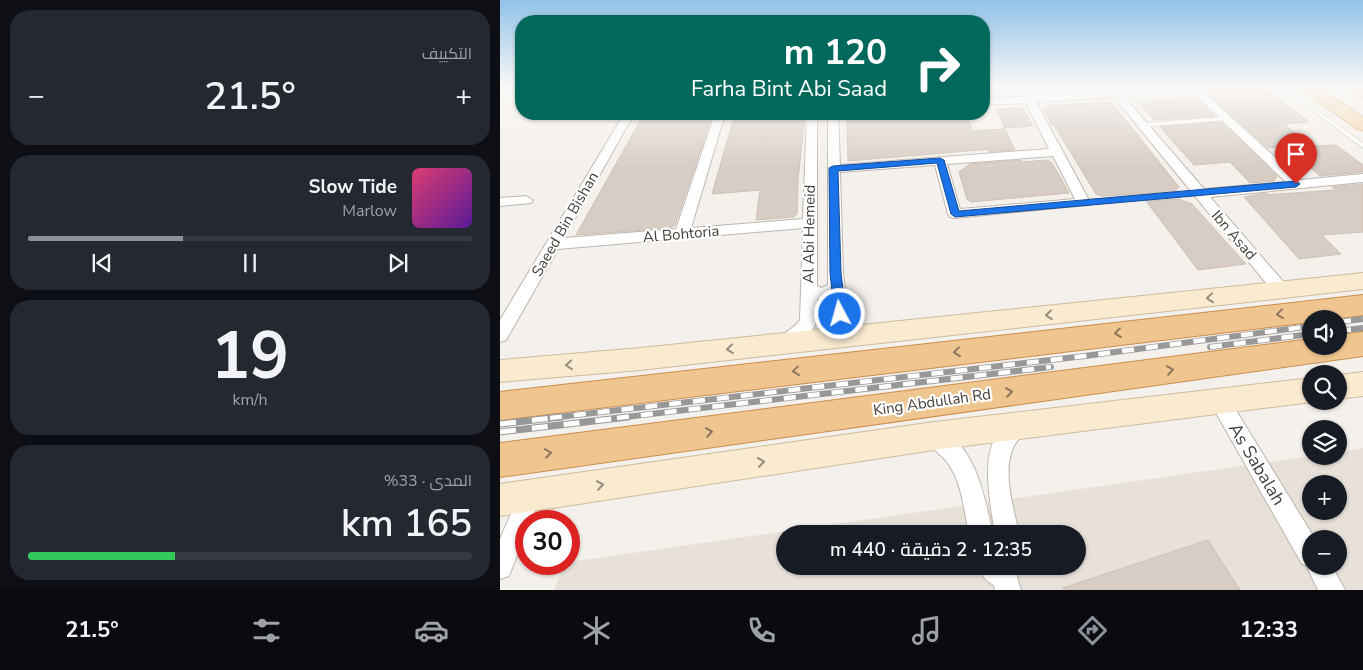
<!DOCTYPE html>
<html lang="ar">
<head>
<meta charset="utf-8">
<style>
	:root { --surface:#171b24; --page:#242831; --text:#f1f3f6; --muted:#9ea1a6; --line:#363941; --accent:#8c9099 }
	body { margin:0; font-family:"Nunito Sans",Cairo,sans-serif; background:var(--page); color:var(--text); direction:rtl; height:100vh; display:flex; flex-direction:column; font-size:19px; white-space:nowrap }
	* { box-sizing:border-box; margin:0 }
	p { font-size:16px; color:var(--muted) }
	.icon { flex:none; width:28px; height:28px; fill:none; stroke:currentColor; stroke-width:2; stroke-linecap:round; stroke-linejoin:round }
	.map { position:relative; flex:1; overflow:hidden; direction:ltr }
	.sheet { display:flex; flex-direction:column; gap:10px; padding:10px; background:#0d0f14; width:500px }
	.sheet>* { flex:none }
	.banner { position:absolute; left:15px; top:15px; width:475px; height:105px; border-radius:20px; box-shadow:0 1px 4px #0004; direction:rtl; background:#00695c; color:#fff; overflow:hidden }
	.fabs { position:absolute; left:802px; top:310px; display:grid; gap:10px }
	.fabs a { display:grid; place-items:center; width:45px; height:45px; border-radius:50%; background:var(--surface); box-shadow:0 1px 4px #0004; font-size:25px }
	.speed { position:absolute; left:15px; top:510px; display:flex; gap:10px; font-size:25px; font-weight:700; text-align:center }
	.speed>* { display:grid; place-content:center; width:65px; height:65px; border-radius:50%; background:var(--surface); box-shadow:0 1px 4px #0004; line-height:1 }
	.speed .limit { border:8px solid #d22; background:#fff; color:#111 }
	.pin { position:absolute; display:grid; place-items:center; width:42px; height:42px; color:#fff; margin:-51px -21px; border-radius:50% 50% 50% 0; rotate:-45deg; box-shadow:0 0 5px #0007 }
	.pin .icon { rotate:45deg }
	.me { position:absolute; width:55px; margin:-28px; rotate:354deg; stroke-linejoin:round; filter:drop-shadow(0 0 4px #0008) }
	.turn { display:flex; align-items:center; gap:18px; height:105px; padding:0 20px; font-size:22px }
	.turn .icon { width:65px; height:65px; stroke-width:2.5 }
	.turn b { display:block; font-size:35px; line-height:42px }
	.big { font-size:38px; font-weight:600; line-height:1.1 }
	.sheet .widget { flex:1; display:flex; flex-direction:column; justify-content:center; gap:8px; min-width:0; padding:0 18px; border-radius:20px; background:var(--page) }
	.sheet .dial { align-items:center; gap:0 }
	.dial b { font-size:65px; line-height:1 }
	.song { display:flex; align-items:center; gap:15px }
	.cover { width:60px; height:60px; border-radius:8px; background:linear-gradient(135deg,hsl(340 70% 55%),hsl(270 70% 35%)) }
	.played { height:5px; border-radius:2px; background:linear-gradient(90deg,var(--accent) 35%,var(--line) 35%) }
	.keys { display:flex; justify-content:space-around; direction:ltr }
	.heat { display:flex; justify-content:space-between; align-items:center; font-size:28px; direction:ltr }
	.charge { height:8px; border-radius:4px; background:linear-gradient(90deg,#34c759 33%,var(--line) 0) }
	.trip { position:absolute; left:276px; top:525px; width:310px; height:50px; border-radius:25px; background:var(--surface); box-shadow:0 1px 4px #0004; font-weight:600; line-height:50px; text-align:center; direction:rtl }
	.tabs { display:flex; height:80px; justify-content:space-around; align-items:center; background:#090b0e; color:var(--muted) }
	.tabs .icon { width:35px; height:35px }
	.tabs .on { color:var(--accent) }
	.tabs b { font-size:22px; color:var(--text) }
	main { display:flex; flex:1; min-height:0 }
	.map>svg:first-child { display:block }
	.residential { fill:#e7e1da; fill-rule:evenodd }
	.building { fill:#d7cdc5; stroke:#cec1b6 }
	.lines { fill:none; stroke-linecap:round; stroke-linejoin:round }
	.service-casing { stroke:#beb6ae; stroke-width:1 }
	.minor-casing { stroke:#beb6ae; stroke-width:2 }
	.secondary-casing { stroke:#cebca0; stroke-width:2 }
	.primary-casing { stroke:#d6ae76; stroke-width:2 }
	.trunk-casing { stroke:#cc8d4d; stroke-width:2 }
	.service { fill:#fff; fill-rule:evenodd }
	.minor { fill:#fff; fill-rule:evenodd }
	.secondary { fill:#f9ead0; fill-rule:evenodd }
	.primary { fill:#f3d3a5; fill-rule:evenodd }
	.trunk { fill:#f0c690; fill-rule:evenodd }
	.rail-far1-casing { stroke:#989898; stroke-width:6 }
	.rail-casing { stroke:#989898; stroke-width:7 }
	.rail-far1 { stroke:#fff; stroke-width:4.5; stroke-dasharray:12; stroke-linecap:butt }
	.rail { stroke:#fff; stroke-width:5; stroke-dasharray:16; stroke-linecap:butt }
	.oneway { stroke:#978c7e }
	.oneway2 { stroke:#8b765c }
	.route { fill:#1a73e8; stroke:#114b97 }
	.labels { text-anchor:middle; stroke-width:4.5; stroke-linejoin:round; paint-order:stroke }
	.street-label { font-size:15px; fill:#47403a; stroke:#fff }
	.near-street-label { font-size:18px; fill:#47403a; stroke:#fff }
</style>
</head>
<body>
<main>
<div class="map">
<svg width="863" height="590" viewBox="0 0 863 590">
	<rect width="100%" height="100%" fill="#f4f0eb"/>
	<path class="residential" d="M863 448V590H54L64 564 69 562 811 456H839V452ZM811 484H839V511H811ZM285 534H578V566H285ZM811 539H839V566H811Z"/>
	<path class="building" d="M703 86H762L809 122 784 124 811 146 836 145 863 165V172L820 176 787 146 768 148 713 98H716Z
		M697 99 714 116 654 120 639 103Z
		M607 102 612 103 679 187 674 192 602 196 596 194 554 125H552L543 110 548 106Z
		M520 108 523 109 533 126 505 128 496 109Z
		M144 114H213L175 225 170 228 76 235Z
		M235 114H305L298 180 297 214 293 217 256 220 260 190 212 194Z
		M433 114H466L473 131 505 129 515 150 488 152 491 149 348 161 347 119Z
		M721 122 777 176 774 181 750 183 730 162 694 165 660 127Z
		M521 160 522 162 547 160 552 163 569 193 471 202 467 199 459 172 470 164Z
		M863 184V232L822 235 841 254 799 259 744 197 767 193 766 195 836 190 832 187Z
		M679 199 692 204 746 264 698 270 646 201Z
		M708 540 740 590H564L563 588Z"/>
	<g class="lines">
		<g class="service-casing">
			<path id="service" d="M779 86H784L863 143V148Z
				M699 93H701V95L620 100 618 99 620 98Z
				M725 117 727 118V120L642 127 639 125 642 123Z
				M699 192 701 193V195L583 204 580 202 583 200Z"/>
		</g>
		<g class="minor-casing">
			<path id="minor" d="M605 86H615L704 189 786 182 686 86H697L800 180 863 174V182L710 197 787 286 789 290 787 294 781 296 775 294 614 97 536 102 590 202 588 205 455 218 450 217 448 214 435 165 340 172 343 273 348 313 354 321 373 329 376 334 373 339 367 341C340 332 333 326 330 297L322 300 317 299C317 306 318 316 316 323 310 336 293 353 279 348L276 343C281 333 293 330 300 320L303 228 58 249 6 340 0 342V320L124 114H134L64 238 176 229 215 114H225L191 228 303 219 307 114H317V286L321 288 328 285V114H338L340 165 549 149 526 103 484 105V99L609 91ZM553 156 575 199 460 209 447 164Z
				M26 196 33 200 31 203 0 206V198Z
				M719 391 726 394 815 539H811V566H832L845 590H818L806 565 802 564 712 406 709 400 712 394Z
				M518 417 525 419 528 426C524 435 516 440 513 448 502 474 514 508 519 534H495C490 499 474 434 518 417Z
				M434 426C476 443 484 495 493 534H469C464 510 462 482 447 462 440 453 429 447 424 436L427 429Z
				M30 485 38 488 41 496 31 521H26V533L9 576 0 579V539L22 488Z
				M478 566H522L517 577 521 590H495L494 585C485 581 482 575 478 566Z"/>
		</g>
		<g class="secondary-casing">
			<path id="secondary" d="M863 273V289L140 370 0 382V360L140 348Z
				M863 372V396L839 399V375Z
				M811 378V402L434 450 0 516V484L434 422Z"/>
		</g>
		<g class="primary-casing">
			<path id="primary" d="M797 86H816L863 117V130L857 129Z
				M845 86H863V98L857 96Z"/>
		</g>
		<g class="trunk-casing">
			<path id="trunk" d="M863 295V315L834 319H811V322L0 420V392Z
				M863 332V356L0 477V443L811 339V346H839V335Z"/>
		</g>
		<use href="#service" class="service"/>
		<use href="#minor" class="minor"/>
		<use href="#secondary" class="secondary"/>
		<use href="#primary" class="primary"/>
		<use href="#trunk" class="trunk"/>
		<g class="rail-far1-casing">
			<path id="rail-far1" d="M839 322 863 319
				M839 331 863 328
				M710 347 811 334
				M50 418 585 356 811 326
				M117 418 551 367"/>
		</g>
		<g class="rail-casing">
			<path id="rail" d="M0 424 61 417
				M0 432 128 417"/>
		</g>
		<use href="#rail-far1" class="rail-far1"/>
		<use href="#rail" class="rail"/>
	</g>
	<defs><path id="oneway-chevron" d="M-2-3.5L2.5 0L-2 3.5" fill="none" stroke-width="1.6" stroke-linecap="round" stroke-linejoin="round" transform="scale(1.25)"/></defs>
	<g class="oneway">
		<use href="#oneway-chevron" transform="translate(710 298) rotate(174)"/>
		<use href="#oneway-chevron" transform="translate(549 315) rotate(174)"/>
		<use href="#oneway-chevron" transform="translate(230 349) rotate(174)"/>
		<use href="#oneway-chevron" transform="translate(69 365) rotate(175)"/>
		<use href="#oneway-chevron" transform="translate(261 462) rotate(-8)"/>
		<use href="#oneway-chevron" transform="translate(100 485) rotate(-8)"/>
	</g>
	<g class="oneway2">
		<use href="#oneway-chevron" transform="translate(780 314) rotate(173)"/>
		<use href="#oneway-chevron" transform="translate(618 333) rotate(173)"/>
		<use href="#oneway-chevron" transform="translate(457 352) rotate(173)"/>
		<use href="#oneway-chevron" transform="translate(670 370) rotate(-8)"/>
		<use href="#oneway-chevron" transform="translate(296 371) rotate(173)"/>
		<use href="#oneway-chevron" transform="translate(509 392) rotate(-8)"/>
		<use href="#oneway-chevron" transform="translate(209 432) rotate(-8)"/>
		<use href="#oneway-chevron" transform="translate(48 453) rotate(-8)"/>
	</g>
	<linearGradient id="sky" x2="0" y2="1"><stop stop-color="#91c2e8"/><stop offset="0.51" stop-color="#faf8f6"/><stop offset="1" stop-color="#faf8f6" stop-opacity="0"/></linearGradient>
	<rect width="863" height="169" fill="url(#sky)"/>
	<path class="route" d="M440 158 444 160 459 211 796 181 800 184 796 187 455 217 451 214 437 163 338 171 341 273 346 314 344 318H335L330 273 329 168 333 166Z"/>
	<g class="labels">
		<g class="street-label">
			<text transform="translate(65 224) rotate(-60)" y="5">Saeed Bin Bishan</text>
			<text transform="translate(181 234) rotate(-5)" y="5">Al Bohtoria</text>
			<text transform="translate(309 234) rotate(-89)" y="5">Al Abi Hemeid</text>
			<text transform="translate(734 235) rotate(49)" y="5">Ibn Asad</text>
			<text transform="translate(432 402) rotate(-8)" y="5">King Abdullah Rd</text>
		</g>
		<g class="near-street-label">
			<text transform="translate(757 464) rotate(59)" y="6">As Sabalah</text>
		</g>
	</g>
</svg>
<div class="fabs">
<a><svg class="icon" aria-label="sound" viewBox="0 0 24 24"><path d="M4 9h4l5-4v14l-5-4H4zM17 9q2 3 0 6"/></svg></a>
<a><svg class="icon" aria-label="search" viewBox="0 0 24 24"><circle cx="10" cy="10" r="6"/><path d="M15 15l6 6"/></svg></a>
<a><svg class="icon" aria-label="layers" viewBox="0 0 24 24"><path d="M12 4l9 5-9 5-9-5zM3 14l9 5 9-5"/></svg></a>
<a>+</a>
<a>−</a>
</div>
<div class="speed"><div class="limit">30</div></div>
<div class="pin" style="left:796px;top:184px;background:#d93025"><svg class="icon" aria-label="arrive" viewBox="0 0 24 24"><path d="M6 21V4h12l-3 4 3 4H6"/></svg></div>
<svg class="me" style="left:340px;top:314px" viewBox="-20 -20 40 40"><circle r="17" fill="#1a73e8" stroke="#fff" stroke-width="3"/><path d="M0-11L8 9 0 5-8 9z" fill="#fff"/></svg>
<div class="trip">12:35 · 2 دقيقة · 440 m</div>
<div class="banner">
<div class="turn"><svg class="icon" aria-label="right" viewBox="0 0 24 24"><path d="M7 20v-9h11M14 6l5 5-5 5"/></svg><div><b>120 m</b>Farha Bint Abi Saad</div></div>
</div>
</div>
<section class="sheet">
<div class="widget"><p>التكييف</p>
<div class="heat"><a>−</a><b class="big">21.5°</b><a>+</a></div>
</div>
<div class="widget">
<div class="song"><i class="cover"></i><div><b>Slow Tide</b><p>Marlow</p></div></div>
<div class="played"></div>
<div class="keys"><svg class="icon" aria-label="previous" viewBox="0 0 24 24"><path d="M18 5L8 12l10 7zM5 5v14"/></svg><svg class="icon" aria-label="pause" viewBox="0 0 24 24"><path d="M8 5v14M16 5v14"/></svg><svg class="icon" aria-label="next" viewBox="0 0 24 24"><path d="M6 5l10 7-10 7zM19 5v14"/></svg></div>
</div>
<div class="widget dial"><b>19</b><p>km/h</p></div>
<div class="widget"><p>المدى · 33%</p><b class="big">165 km</b><div class="charge"></div></div>
</section>
</main>
<nav class="tabs">
<b>12:33</b>
<svg class="icon on" aria-label="directions" viewBox="0 0 24 24"><path d="M12 3l9 9-9 9-9-9zM9 14v-3h6M13 9l2 2-2 2"/></svg>
<svg class="icon" aria-label="music" viewBox="0 0 24 24"><path d="M9 18V5l10-2v13"/><circle cx="6" cy="18" r="3"/><circle cx="16" cy="16" r="3"/></svg>
<svg class="icon" aria-label="phone" viewBox="0 0 24 24"><path d="M5 4h4l2 5-3 2q2 4 5 5l2-3 5 2v4C11 20 4 13 5 4z"/></svg>
<svg class="icon" aria-label="climate" viewBox="0 0 24 24"><path d="M12 3v18M4 7l16 10M4 17L20 7"/></svg>
<svg class="icon" aria-label="car" viewBox="0 0 24 24"><path d="M5 17H2v-5l4-1 3-4h7l3 4 3 1v5h-3M9 17h6M6 11h13"/><circle cx="7" cy="17" r="2"/><circle cx="17" cy="17" r="2"/></svg>
<svg class="icon" aria-label="filters" viewBox="0 0 24 24"><path d="M4 7h16M4 17h16"/><circle cx="9" cy="7" r="2"/><circle cx="15" cy="17" r="2"/></svg>
<b>21.5°</b>
</nav>
</body>
</html>
